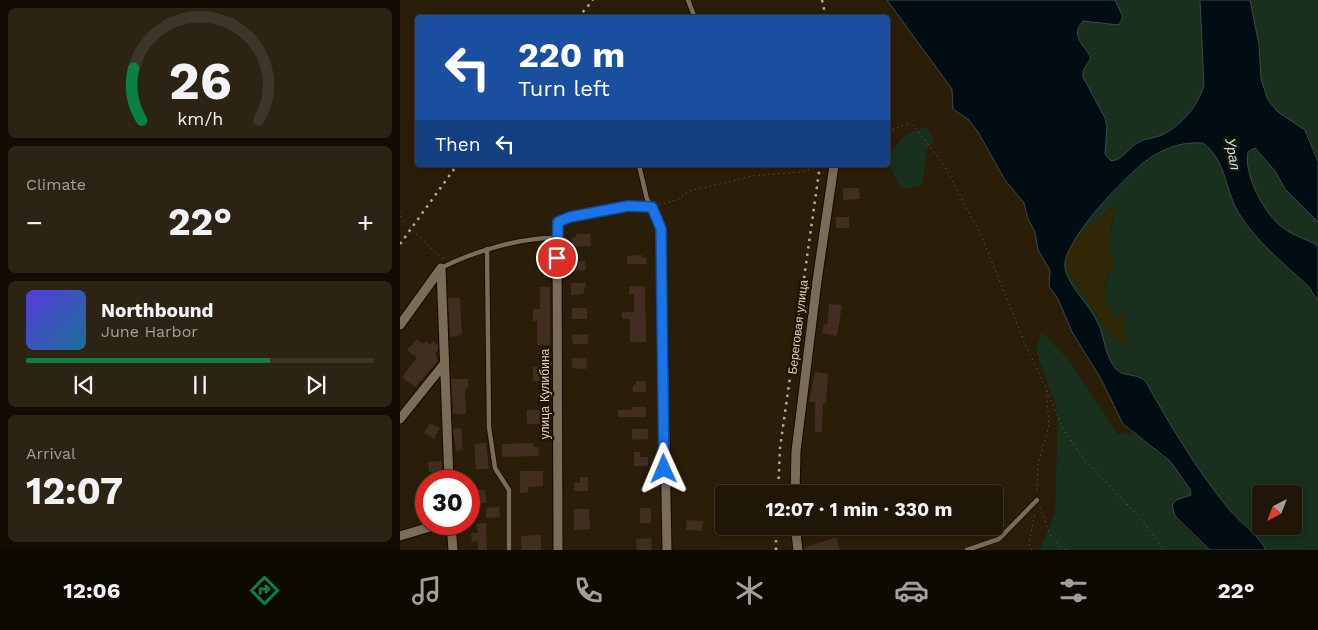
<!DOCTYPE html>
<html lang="en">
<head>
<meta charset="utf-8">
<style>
	:root { --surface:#201607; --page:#2d2315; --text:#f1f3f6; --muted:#a29f9b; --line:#3d3528; --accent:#0b8043 }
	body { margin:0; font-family:"Work Sans",sans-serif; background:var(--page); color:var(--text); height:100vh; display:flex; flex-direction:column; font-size:19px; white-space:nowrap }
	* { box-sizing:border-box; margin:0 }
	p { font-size:16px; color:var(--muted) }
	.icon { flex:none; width:28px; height:28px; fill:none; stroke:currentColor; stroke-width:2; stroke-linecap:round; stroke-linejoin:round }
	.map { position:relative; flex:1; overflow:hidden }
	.sheet { display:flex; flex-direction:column; gap:8px; padding:8px; background:#120c04; width:400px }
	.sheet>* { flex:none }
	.guide { position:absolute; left:15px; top:15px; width:475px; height:152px; border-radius:5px; box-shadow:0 2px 8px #0003,0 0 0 1px var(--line); background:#1a4fa0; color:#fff; overflow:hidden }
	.needle { width:32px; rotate:222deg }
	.controls { position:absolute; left:852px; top:485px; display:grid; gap:10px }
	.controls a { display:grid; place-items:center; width:50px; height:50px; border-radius:5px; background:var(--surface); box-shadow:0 2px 8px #0003,0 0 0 1px var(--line); font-size:25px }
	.speed { position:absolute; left:15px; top:470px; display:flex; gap:10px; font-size:25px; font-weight:700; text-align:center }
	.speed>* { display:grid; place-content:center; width:65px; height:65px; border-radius:50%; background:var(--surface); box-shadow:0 2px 8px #0003,0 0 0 1px var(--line); line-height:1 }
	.speed .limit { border:8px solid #d22; background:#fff; color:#111 }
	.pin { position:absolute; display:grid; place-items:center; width:42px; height:42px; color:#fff; margin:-21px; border:2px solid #fff; border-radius:50%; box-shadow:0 1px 5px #0007 }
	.me { position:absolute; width:55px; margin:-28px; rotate:359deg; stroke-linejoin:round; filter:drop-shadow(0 0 4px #0008) }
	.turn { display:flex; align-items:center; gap:18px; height:105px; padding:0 20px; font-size:22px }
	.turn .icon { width:65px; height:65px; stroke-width:2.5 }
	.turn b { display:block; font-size:35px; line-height:42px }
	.then { display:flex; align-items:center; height:48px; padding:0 20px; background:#0003; gap:10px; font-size:19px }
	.big { font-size:38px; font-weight:700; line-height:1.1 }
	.sheet .tile { flex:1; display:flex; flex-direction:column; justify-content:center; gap:8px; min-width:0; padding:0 18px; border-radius:8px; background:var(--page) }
	.sheet .dial { align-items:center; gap:0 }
	.dial svg { height:130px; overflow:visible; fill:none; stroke:var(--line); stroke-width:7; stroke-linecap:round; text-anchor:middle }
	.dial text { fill:var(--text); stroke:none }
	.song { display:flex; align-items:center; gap:15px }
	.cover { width:60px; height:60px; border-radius:8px; background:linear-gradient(135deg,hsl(250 70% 55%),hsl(200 70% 35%)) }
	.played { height:5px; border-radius:2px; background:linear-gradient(90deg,var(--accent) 70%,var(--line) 70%) }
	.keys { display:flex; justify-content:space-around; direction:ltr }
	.heat { display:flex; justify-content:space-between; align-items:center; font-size:28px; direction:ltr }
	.trip { position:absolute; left:315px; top:485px; width:288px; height:50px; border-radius:5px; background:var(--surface); box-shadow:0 2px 8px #0003,0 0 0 1px var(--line); font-weight:700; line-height:50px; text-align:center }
	.menu { display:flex; height:80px; justify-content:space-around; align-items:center; background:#0d0903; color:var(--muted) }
	.menu .icon { width:35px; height:35px }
	.menu .on { color:var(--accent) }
	.menu b { font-size:22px; color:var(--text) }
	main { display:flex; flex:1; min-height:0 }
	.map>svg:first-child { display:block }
	.green { fill:#18301d; fill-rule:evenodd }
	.sand { fill:#2f2706 }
	.water { fill:#000e13; stroke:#414848 }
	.building { fill:#422e20 }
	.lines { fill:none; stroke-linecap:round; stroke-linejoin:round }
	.lane-casing { stroke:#120800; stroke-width:6 }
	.street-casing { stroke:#120800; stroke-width:11 }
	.path { stroke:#6f6453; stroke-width:1; stroke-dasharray:1 4; stroke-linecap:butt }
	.lane { stroke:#7a6c56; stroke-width:4.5 }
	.street { stroke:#7a6c56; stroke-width:9 }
	.rail { stroke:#b3aa9c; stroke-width:2.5; stroke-dasharray:2.5 5; stroke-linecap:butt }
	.route-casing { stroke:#114b97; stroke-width:12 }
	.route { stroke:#1a73e8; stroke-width:9 }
	.labels { text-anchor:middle; stroke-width:5; stroke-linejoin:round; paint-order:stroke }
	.street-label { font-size:12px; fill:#d9d1c5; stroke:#201502 }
	.water-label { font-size:14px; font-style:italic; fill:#b3e9f8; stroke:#201502 }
</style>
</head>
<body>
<main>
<section class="sheet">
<div class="tile dial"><svg viewBox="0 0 100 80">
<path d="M14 69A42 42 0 1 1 86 69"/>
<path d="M14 69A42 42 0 0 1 9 37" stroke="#0b8043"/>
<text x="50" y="56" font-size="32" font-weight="700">26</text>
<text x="50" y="72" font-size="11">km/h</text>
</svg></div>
<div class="tile"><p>Climate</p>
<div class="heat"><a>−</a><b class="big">22°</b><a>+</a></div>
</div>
<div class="tile">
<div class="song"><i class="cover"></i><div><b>Northbound</b><p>June Harbor</p></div></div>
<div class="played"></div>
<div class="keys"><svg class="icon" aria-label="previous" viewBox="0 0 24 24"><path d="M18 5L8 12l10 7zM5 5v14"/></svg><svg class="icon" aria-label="pause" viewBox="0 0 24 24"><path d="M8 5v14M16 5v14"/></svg><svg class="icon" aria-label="next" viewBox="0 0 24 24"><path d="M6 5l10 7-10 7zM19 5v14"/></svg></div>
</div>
<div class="tile"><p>Arrival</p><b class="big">12:07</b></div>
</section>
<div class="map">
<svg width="918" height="550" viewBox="0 0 918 550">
	<rect width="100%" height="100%" fill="#2a1e09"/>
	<path class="green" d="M715 0H800L804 86C797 107 782 125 762 135 754 138 747 138 740 143 731 148 722 160 711 161L705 154 707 127 705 118 683 77C683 68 688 63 689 54 679 45 672 33 683 21H699L715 25 717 3Z
		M850 0H918V162L909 136 878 112 868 100 861 79 859 45Z
		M527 127 534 140 527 149 523 185 507 189 499 186 488 162C495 141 506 132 527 127Z
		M790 142 803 143 816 155 823 168 828 186 858 237 883 264 908 286 918 300V550H866C857 533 840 523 828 508 797 469 770 425 746 382 737 378 722 376 715 368 706 357 704 340 699 326 691 304 660 282 665 256 670 234 732 170 752 157 763 149 776 144 790 142ZM715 206C716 227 701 243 715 265 700 284 703 297 713 317H720L722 311 727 346C699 333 690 296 670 275L674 243 708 210ZM861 494H894V526H861Z
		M855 148 875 171 885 189 918 222V246C907 239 894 236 883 228 863 214 843 176 848 152Z
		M642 332 669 360 718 434 734 433C754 443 787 472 791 495 786 499 778 498 774 503 766 515 801 543 810 550H640L655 513 658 413 636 350Z"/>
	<path class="sand" d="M716 206C714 222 706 236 710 254 711 260 714 264 716 269L707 275C702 291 706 304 713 317H720L722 309 727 346 719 342 706 329 666 266C667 261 667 255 669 250 676 237 703 213 716 206Z"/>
	<path class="water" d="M487 0H715L723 17 719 25 683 21C669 36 685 45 691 58L683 71V77L705 118 707 127 705 154 711 161C723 160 729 147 739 142 746 138 755 138 762 135 782 125 797 107 804 86L800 0H850L859 45 861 79 868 100 878 112 905 130 918 162V222L885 189 875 171 855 148 848 152C843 174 865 215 883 228 894 236 907 239 918 246V300C913 296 912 289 907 285 883 263 857 242 840 215 824 191 828 162 803 143 784 142 769 146 753 156 731 169 660 243 665 268 669 288 690 304 698 323 705 338 705 357 716 369 724 378 737 372 746 382 770 425 796 469 828 508 840 523 857 533 866 550H810L775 516 772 505 776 500 791 495 790 489 770 461 723 424 701 379 672 332 658 299 649 286 650 270 638 250 635 232 628 219 624 203 605 180 578 132 569 120 553 109 552 89Z"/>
	<path class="building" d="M443 188H459L460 199 443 200Z
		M436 217H449V228H436Z
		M176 234H190L191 246 172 247V238L176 237Z
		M242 255V258L246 257 247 264H227V256Z
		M185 261 186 270 171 271V262Z
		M171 283H186L183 294 171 295Z
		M229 286H245L246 342H230V319H222V312H234V294H229Z
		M140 287H150V345H137V321H133V309H140Z
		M48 298H60L62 335 50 337Z
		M429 304 442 305 437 336 422 333 424 324 427 325Z
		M172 308H187V319H172Z
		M188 334V344H173L172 335Z
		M17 339 23 344 26 341 30 345 33 341 38 345V350L35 354 38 361 15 387 2 377 17 358 7 350Z
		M172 358H187L186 369 172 368Z
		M133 367H145V381H133Z
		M415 372 428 374 426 403H423L422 432H415V402H409Z
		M51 379H68V388H65L66 414H53Z
		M236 381H246V392H233V385H236Z
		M232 407H246V417H218V410H232Z
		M127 410H143V424H127Z
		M30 423 40 428 34 439 24 433Z
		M61 428 63 450 56 451 53 429Z
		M232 429H248V439L232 440Z
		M86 443 89 469H76L74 444Z
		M133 443 134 447H138L139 456 102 457V444Z
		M234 452H240V457H248V466H234Z
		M42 461V471L29 472 28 462Z
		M120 471H143V486L128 487V492L120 493Z
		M180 477H188V491H174V483H180Z
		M85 490 86 503 72 504 71 491Z
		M99 507 100 517 86 518V508Z
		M240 508H251V523H240Z
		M174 509H189L190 529 174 530Z
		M287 520 303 521 302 531 286 530Z
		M86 523 87 550H78V541L72 542 71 533H78L77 524Z
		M141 535V550H122L121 536Z
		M436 537 440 550H404V548Z
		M251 538 252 550H237L236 539Z"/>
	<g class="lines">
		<g class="lane-casing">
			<path id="lane" d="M288 0 295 18
				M87 249 89 427 95 468 109 490V550
				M41 268C72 252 121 237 157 238L158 222 170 217 228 206 252 207 247 199 239 165
				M567 550 599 539 637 500"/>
		</g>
		<g class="street-casing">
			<path id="street" d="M252 207 261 229 267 550
				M157 238 158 550
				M41 268 49 481
				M0 325 41 268
				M0 419 44 364
				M395 494 396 451 417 281 434 165
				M51 524 53 550
				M395 526 398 550
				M0 536 40 524"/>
		</g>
		<path class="path" d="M488 131 509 124 514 126 544 165 581 235 626 346 646 388 649 425 638 464 637 493
			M259 205 279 199 289 191 319 184 351 176 401 172 422 165
			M0 211 2 221 43 259
			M647 391 663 429 684 459 741 519 764 550
			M640 507 651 538 665 550
			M632 550 629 544 635 512"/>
		<use href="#lane" class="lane"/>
		<use href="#street" class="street"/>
		<path class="rail" d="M422 0 426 18
			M178 18 193 0
			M0 244 57 165
			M378 494 380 448 420 165
			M376 550V526"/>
	</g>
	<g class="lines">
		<g class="route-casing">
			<path id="route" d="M157 258 158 222 170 217 228 206 252 207 261 229 264 469"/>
		</g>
		<use href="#route" class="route"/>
	</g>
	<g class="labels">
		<g class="street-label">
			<text transform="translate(398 327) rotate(-83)" y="4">Береговая улица</text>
			<text transform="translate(145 394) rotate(-90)" y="4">улица Кулибина</text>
		</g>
		<g class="water-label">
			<text transform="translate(833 154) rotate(80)" y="5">Урал</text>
		</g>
	</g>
</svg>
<div class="controls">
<a><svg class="needle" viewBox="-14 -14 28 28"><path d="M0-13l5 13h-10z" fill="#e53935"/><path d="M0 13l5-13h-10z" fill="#a29f9b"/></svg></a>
</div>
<div class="speed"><div class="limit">30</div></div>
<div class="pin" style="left:157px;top:258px;background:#d93025"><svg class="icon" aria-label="arrive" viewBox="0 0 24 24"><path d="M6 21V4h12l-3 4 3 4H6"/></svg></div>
<svg class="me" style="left:264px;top:469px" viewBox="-20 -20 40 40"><path d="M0-17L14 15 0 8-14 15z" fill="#1a73e8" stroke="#fff" stroke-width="4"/></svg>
<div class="trip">12:07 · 1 min · 330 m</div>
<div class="guide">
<div class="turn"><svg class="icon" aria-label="left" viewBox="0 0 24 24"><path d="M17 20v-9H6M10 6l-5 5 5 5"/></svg><div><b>220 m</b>Turn left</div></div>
<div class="then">Then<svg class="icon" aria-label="left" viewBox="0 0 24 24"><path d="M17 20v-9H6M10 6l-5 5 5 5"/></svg></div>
</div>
</div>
</main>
<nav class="menu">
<b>12:06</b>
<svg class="icon on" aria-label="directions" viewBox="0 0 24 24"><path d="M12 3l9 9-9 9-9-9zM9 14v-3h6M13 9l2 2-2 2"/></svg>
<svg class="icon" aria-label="music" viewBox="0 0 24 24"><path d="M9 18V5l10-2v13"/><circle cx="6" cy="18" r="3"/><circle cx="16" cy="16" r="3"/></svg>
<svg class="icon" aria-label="phone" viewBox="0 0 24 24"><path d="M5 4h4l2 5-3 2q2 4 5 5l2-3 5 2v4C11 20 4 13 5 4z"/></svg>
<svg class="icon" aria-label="climate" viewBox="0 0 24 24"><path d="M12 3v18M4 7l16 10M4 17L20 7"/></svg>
<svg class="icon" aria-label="car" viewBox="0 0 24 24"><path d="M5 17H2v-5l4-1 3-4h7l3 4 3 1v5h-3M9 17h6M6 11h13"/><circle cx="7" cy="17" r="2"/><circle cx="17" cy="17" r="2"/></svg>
<svg class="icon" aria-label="filters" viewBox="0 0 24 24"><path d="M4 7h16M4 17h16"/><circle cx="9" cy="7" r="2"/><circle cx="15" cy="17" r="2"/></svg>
<b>22°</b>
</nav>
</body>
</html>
